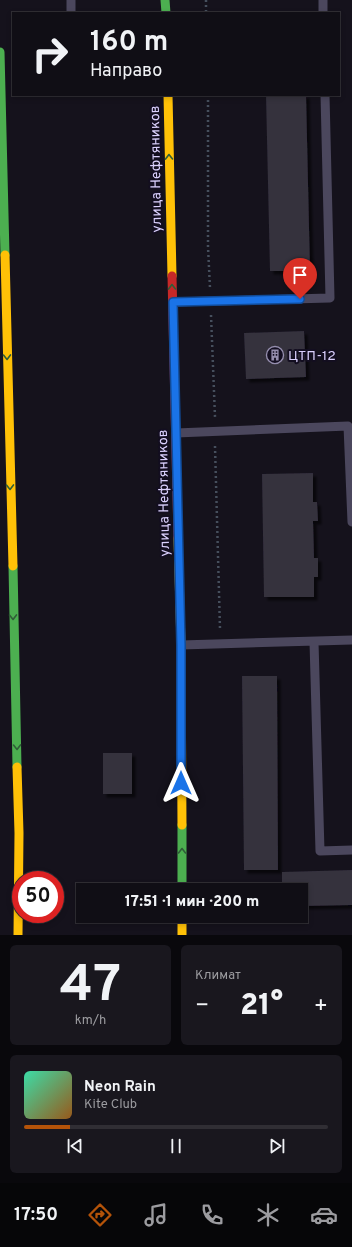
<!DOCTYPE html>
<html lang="ru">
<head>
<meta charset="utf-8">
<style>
	:root { --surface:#100e15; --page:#19171e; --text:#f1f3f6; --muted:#9c9ca0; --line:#302e34; --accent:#b45309 }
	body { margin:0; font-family:Overpass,sans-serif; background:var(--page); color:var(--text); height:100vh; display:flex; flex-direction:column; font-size:15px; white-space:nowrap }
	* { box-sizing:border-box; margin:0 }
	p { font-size:13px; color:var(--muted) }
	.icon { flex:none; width:22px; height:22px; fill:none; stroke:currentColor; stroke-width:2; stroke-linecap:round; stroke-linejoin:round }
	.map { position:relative; height:935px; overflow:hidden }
	.details { display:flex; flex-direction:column; gap:10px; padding:10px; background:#09080c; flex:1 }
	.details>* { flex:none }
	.guide { position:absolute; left:12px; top:12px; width:328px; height:84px; border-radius:0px; box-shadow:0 2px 6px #0003,0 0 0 1px var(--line); background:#100e15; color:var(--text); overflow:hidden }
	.speed { position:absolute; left:12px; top:871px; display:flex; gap:8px; font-size:20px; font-weight:700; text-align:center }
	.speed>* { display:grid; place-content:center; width:52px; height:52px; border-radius:50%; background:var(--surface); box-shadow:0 2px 6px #0003,0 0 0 1px var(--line); line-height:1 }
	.speed .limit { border:6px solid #d22; background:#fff; color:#111 }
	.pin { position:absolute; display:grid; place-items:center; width:34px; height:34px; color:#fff; margin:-41px -17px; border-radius:50% 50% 50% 0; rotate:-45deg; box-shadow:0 0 4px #0007 }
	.pin .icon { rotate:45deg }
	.me { position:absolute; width:44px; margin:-22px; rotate:0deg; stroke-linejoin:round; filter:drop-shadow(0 0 3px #0008) }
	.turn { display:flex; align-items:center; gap:14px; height:84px; padding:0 12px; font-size:18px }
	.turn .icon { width:52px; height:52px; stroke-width:2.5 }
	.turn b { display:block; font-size:28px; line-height:34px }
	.big { font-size:30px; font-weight:800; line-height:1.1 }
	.details .widget { flex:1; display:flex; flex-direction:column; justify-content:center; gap:6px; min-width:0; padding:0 14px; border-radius:6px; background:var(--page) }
	.details .dial { align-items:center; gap:0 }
	.dial b { font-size:52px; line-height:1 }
	.song { display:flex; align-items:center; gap:12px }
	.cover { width:48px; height:48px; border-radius:6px; background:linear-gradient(135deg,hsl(160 70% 55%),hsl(30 70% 35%)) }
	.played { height:4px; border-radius:2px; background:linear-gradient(90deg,var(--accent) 15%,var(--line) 15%) }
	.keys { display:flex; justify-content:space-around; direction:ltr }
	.heat { display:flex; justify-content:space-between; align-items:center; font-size:22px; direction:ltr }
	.details .tiles { flex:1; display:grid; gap:10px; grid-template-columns:1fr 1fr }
	.widget:last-child { grid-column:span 2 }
	.trip { position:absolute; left:76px; top:883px; width:232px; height:40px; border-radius:0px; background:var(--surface); box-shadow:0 2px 6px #0003,0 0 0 1px var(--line); font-weight:800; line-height:40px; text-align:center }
	.dock { display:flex; height:64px; justify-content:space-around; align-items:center; background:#060608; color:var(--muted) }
	.dock .icon { width:28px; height:28px }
	.dock .on { color:var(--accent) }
	.dock b { font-size:18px; color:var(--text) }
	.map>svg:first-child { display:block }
	.building { fill:#34303e; filter:url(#shadow) }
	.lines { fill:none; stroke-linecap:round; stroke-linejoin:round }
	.path { stroke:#464f5d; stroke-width:2.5; stroke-dasharray:2 3; stroke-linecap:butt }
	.lane { stroke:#4b475d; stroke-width:9 }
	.fast { stroke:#4caf50; stroke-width:9 }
	.slow { stroke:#ffc107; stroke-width:9 }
	.jam { stroke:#c62828; stroke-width:9 }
	.oneway { stroke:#305e38 }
	.route-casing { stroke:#114b97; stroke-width:10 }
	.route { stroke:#1a73e8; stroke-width:7 }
	.labels { text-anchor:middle; stroke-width:4; stroke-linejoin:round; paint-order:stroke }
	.street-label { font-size:14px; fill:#dad0fd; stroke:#130e20 }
	.poi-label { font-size:14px; fill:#dad0fd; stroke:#130e20; text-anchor:start }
</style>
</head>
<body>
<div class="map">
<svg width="352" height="935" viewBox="0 0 352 935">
	<defs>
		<filter id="shadow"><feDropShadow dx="3.5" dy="3.5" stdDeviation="1" flood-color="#0009"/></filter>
	</defs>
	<rect width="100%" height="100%" fill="#15121c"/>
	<path class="building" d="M266 95H306L310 271H270Z
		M304 331 306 377 246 379 244 333Z
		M313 473V502H317L318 521H313L314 558H318V577H314V597H264L262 474Z
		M242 676H277L278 870H244Z
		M103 753H132V794H103Z
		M352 870V905L301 906V890H282V872Z"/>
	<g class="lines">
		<path class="path" d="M206 0V13
			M208 95V247L210 288
			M211 315 215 417
			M215 446 220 629"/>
		<path class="lane" d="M71 0V13
			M323 0V13
			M173 302 330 298 325 95
			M176 433 348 426 352 522
			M314 642 320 851 352 850
			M181 645 352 640"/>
		<path class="fast" d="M165 0 166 13
			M0 52 5 255
			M13 566 17 767
			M182 825V890"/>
		<path class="slow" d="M168 95 172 276
			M5 255 13 566
			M178 538 181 645 182 825
			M17 767 19 833 18 935
			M182 916V935"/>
		<path class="jam" d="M172 276 178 538"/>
	</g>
	<defs><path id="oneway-chevron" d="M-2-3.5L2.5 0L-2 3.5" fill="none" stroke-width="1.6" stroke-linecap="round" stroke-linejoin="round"/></defs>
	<g class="oneway">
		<use href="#oneway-chevron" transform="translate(169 157) rotate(-91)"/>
		<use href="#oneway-chevron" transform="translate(172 287) rotate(-91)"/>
		<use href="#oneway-chevron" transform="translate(7 357) rotate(89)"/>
		<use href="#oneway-chevron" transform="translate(10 487) rotate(89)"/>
		<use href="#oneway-chevron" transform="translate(13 617) rotate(89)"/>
		<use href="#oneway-chevron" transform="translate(17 747) rotate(89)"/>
		<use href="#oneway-chevron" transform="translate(182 851) rotate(-90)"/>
	</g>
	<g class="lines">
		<g class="route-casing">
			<path id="route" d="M181 783V645L173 302 300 299"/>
		</g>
		<use href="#route" class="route"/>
	</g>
	<defs>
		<g id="building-ring" transform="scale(0.9)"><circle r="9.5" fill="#130e20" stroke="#958eae" stroke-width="1.5"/><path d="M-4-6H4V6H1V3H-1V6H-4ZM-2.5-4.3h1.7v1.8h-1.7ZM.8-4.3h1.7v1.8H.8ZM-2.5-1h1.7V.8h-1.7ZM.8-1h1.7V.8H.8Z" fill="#958eae"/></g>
	</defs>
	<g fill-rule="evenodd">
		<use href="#building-ring" x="275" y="355"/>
	</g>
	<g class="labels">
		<g class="street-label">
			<text transform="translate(155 169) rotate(-91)" y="5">улица Нефтяников</text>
			<text transform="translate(163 493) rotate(-91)" y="5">улица Нефтяников</text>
		</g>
		<g class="poi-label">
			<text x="288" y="360">ЦТП-12</text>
		</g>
	</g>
</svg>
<div class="speed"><div class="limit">50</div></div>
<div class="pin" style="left:300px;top:299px;background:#d93025"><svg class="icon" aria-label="arrive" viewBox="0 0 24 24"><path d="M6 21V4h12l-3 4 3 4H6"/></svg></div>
<svg class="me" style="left:181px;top:783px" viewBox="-20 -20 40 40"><path d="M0-17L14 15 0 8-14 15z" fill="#1a73e8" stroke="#fff" stroke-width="4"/></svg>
<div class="trip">17:51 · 1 мин · 200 m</div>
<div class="guide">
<div class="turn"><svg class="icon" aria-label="right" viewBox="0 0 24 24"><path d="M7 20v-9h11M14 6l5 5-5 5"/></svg><div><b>160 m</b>Направо</div></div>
</div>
</div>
<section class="details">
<div class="tiles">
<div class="widget dial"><b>47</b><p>km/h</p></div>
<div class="widget"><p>Климат</p>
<div class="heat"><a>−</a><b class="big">21°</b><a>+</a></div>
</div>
<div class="widget">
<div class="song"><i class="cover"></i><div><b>Neon Rain</b><p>Kite Club</p></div></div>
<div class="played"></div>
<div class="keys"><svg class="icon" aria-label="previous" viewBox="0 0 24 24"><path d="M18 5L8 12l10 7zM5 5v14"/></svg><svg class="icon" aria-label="pause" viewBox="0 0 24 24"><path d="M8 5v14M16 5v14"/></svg><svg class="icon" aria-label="next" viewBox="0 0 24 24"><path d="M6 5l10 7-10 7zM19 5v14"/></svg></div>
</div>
</div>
</section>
<nav class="dock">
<b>17:50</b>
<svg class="icon on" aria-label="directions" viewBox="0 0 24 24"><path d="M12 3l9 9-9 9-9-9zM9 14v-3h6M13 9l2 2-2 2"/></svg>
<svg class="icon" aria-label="music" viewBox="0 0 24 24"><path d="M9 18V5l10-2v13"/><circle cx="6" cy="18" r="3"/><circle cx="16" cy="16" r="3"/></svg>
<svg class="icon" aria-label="phone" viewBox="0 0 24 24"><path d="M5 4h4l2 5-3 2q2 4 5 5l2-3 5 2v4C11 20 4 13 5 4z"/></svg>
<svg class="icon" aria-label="climate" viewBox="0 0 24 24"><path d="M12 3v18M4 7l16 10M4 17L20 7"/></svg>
<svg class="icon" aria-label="car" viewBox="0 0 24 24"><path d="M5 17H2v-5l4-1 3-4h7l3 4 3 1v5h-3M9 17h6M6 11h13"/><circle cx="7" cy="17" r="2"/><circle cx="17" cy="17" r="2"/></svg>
</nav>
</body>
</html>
